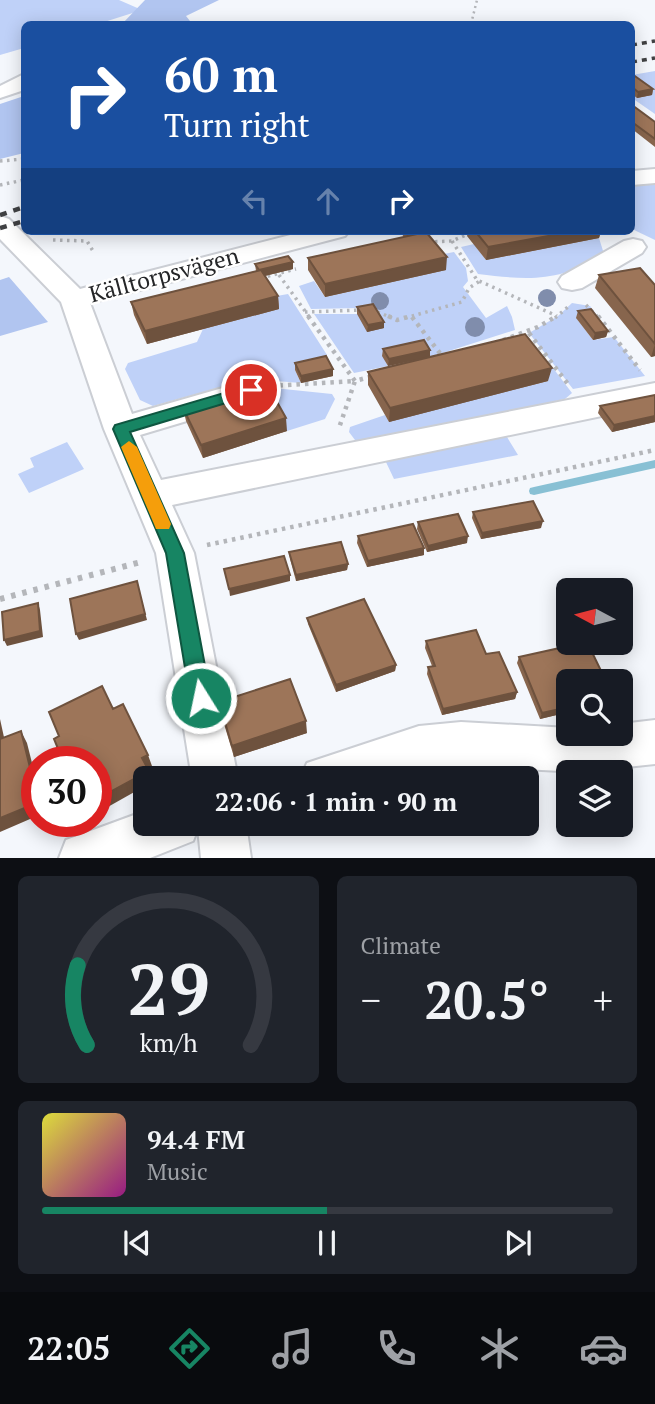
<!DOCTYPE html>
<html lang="en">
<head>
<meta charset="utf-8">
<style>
	:root { --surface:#171b24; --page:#20242c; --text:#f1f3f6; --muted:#9ea1a6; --line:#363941; --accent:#178563 }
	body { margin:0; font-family:"PT Serif",serif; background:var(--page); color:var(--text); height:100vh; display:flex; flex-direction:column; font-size:26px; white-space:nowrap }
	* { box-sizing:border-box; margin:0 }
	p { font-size:23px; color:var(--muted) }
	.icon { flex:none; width:38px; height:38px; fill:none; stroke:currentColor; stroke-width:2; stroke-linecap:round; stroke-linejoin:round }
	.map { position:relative; height:858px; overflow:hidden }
	.drawer { display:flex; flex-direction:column; gap:18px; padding:18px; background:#0d0f14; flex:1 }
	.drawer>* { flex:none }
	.banner { position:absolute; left:21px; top:21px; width:614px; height:214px; border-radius:10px; box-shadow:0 4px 18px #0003; background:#1a4fa0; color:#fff; overflow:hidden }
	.needle { width:46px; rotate:277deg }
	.fabs { position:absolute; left:556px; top:578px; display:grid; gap:14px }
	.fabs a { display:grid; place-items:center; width:77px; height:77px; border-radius:10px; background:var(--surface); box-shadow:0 4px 18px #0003; font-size:35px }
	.speed { position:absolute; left:21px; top:746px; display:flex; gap:14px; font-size:35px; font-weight:700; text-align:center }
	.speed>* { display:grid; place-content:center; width:91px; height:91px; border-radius:50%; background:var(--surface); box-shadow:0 4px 18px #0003; line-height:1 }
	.speed .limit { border:10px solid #d22; background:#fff; color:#111 }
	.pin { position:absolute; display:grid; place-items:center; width:60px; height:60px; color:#fff; margin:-30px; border:4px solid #fff; border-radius:50%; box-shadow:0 2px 7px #0007 }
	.me { position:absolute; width:77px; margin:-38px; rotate:350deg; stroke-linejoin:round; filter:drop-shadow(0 0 5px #0008) }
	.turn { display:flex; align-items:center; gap:24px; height:147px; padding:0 28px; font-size:32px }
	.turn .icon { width:91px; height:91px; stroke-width:2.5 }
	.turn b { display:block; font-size:49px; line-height:60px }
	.lanes { display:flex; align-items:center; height:66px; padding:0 28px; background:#0003; justify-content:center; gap:35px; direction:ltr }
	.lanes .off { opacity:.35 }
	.big { font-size:52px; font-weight:800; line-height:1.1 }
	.drawer .card { flex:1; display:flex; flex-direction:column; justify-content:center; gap:10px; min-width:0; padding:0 24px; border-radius:10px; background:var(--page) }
	.drawer .dial { align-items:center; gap:0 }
	.dial svg { height:182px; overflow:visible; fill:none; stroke:var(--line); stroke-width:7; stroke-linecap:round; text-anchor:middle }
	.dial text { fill:var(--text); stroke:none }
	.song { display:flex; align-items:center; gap:21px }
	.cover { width:84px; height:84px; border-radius:10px; background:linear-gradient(135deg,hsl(60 70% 55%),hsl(310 70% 35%)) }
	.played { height:7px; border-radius:4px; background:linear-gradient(90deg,var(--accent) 50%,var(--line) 50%) }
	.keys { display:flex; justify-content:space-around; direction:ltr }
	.heat { display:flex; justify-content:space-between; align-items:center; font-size:38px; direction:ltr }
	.drawer .tiles { flex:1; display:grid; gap:18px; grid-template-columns:1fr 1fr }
	.card:last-child { grid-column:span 2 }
	.trip { position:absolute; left:133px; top:766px; width:406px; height:70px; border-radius:10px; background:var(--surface); box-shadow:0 4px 18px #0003; font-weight:800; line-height:70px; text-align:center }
	.dock { display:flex; height:112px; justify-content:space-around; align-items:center; background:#090b0e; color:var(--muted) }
	.dock .icon { width:49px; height:49px }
	.dock .on { color:var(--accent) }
	.dock b { font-size:32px; color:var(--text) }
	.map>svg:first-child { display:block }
	.green { fill:#bfd1f8 }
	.forest { fill:#b1c5f0 }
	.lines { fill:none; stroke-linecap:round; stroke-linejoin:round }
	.stream { fill:#88c0d4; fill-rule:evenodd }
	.minor-casing { stroke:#cbced4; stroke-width:4 }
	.path-far3 { stroke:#b4b6ba; stroke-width:2.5; stroke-dasharray:2 3.5; stroke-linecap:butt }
	.path-far2 { stroke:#b4b6ba; stroke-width:3.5; stroke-dasharray:2.5 4.5; stroke-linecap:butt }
	.path-far1 { stroke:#b4b6ba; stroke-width:4.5; stroke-dasharray:3.5 5; stroke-linecap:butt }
	.path { stroke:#b4b6ba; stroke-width:6; stroke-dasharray:4.5 7; stroke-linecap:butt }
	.minor { fill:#fff; fill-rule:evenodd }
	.rail-far1 { stroke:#404143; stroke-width:3.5; stroke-dasharray:5 5; stroke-linecap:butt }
	.rail { stroke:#404143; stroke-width:4.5; stroke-dasharray:7 7; stroke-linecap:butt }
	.tree { fill:#808dac }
	.wall { fill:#87654d }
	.shaded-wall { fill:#6e523e }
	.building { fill:#9d7559; stroke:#6e523e; stroke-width:2 }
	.route { fill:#178563; stroke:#0f5640; stroke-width:2 }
	.slow { fill:#f59e0b }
	.labels { text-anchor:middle; stroke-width:5; stroke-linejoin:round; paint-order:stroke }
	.street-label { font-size:23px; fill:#252628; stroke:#fff }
</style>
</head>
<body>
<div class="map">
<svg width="655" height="858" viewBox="0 0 655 858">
	<rect width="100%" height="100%" fill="#f4f7fc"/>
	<path class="green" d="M0 0H119L142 10 98 24H24V48L0 55Z
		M655 71V114L632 98V75Z
		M655 184V240L632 229V186Z
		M599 238 604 254C558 283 529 280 478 274L461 247 474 244 486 260Z
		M454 252 466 268 468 281 463 287 486 318 507 306 512 317 515 330 430 357 423 347 383 356 388 366 354 373 314 314H357L359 308 311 309 299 286 314 281 325 297 445 270 434 256Z
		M288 294 327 355 326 363 295 370 301 383 250 379 153 406 140 400 125 369 128 363 197 342 203 329 278 309 271 297Z
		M572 303 590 306 596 314 577 319 593 340 614 337 645 376 573 389 529 333 558 316Z
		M553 368 572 393 565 399 522 408 495 419 374 441 355 440 349 432 350 427 385 415 389 421 548 381 542 373Z
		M264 387 332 394 335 399 325 419 287 431Z
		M507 437 518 455 394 479 385 460Z
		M67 442 84 469 29 493 18 474 34 467 30 458Z"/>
	<path class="forest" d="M145 0H219L186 16 190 21 187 24H122Z
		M24 96V153L0 159V104Z
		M9 277 48 322 0 336V280Z"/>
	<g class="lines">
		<path class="stream" d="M655 460V468L534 495 530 494 529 491 530 488 534 487Z"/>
		<g class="minor-casing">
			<path id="minor" d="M24 74V90L0 98V86Z
				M655 169V183L632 185V171Z
				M0 216 9 219 80 289 306 231H349L345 236 90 303 132 414 226 387 237 390 242 398 237 406 140 435 161 480 655 383V405L172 505 194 553 238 779H192L156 553 104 429 61 302 0 239Z
				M633 239 642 241 646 247 642 253 582 288 572 290 562 288 558 282 562 276 624 241Z
				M655 720V764L580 772 461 766 419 770 392 779H300L307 763 419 726 461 722 569 728V733H621V724Z
				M145 811V824H246L251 858H201L198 828 193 841 150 858H59L66 840Z"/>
		</g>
		<path class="path-far3" d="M471 24 477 0"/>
		<path class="path-far2" d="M0 161 24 159
			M0 185 24 180
			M53 240 87 241 93 251
			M452 241 477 280 557 316
			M428 242 452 241 475 231
			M279 275 310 318
			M261 278 296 269
			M586 305 599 318
			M371 309 392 318
			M305 312 363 310
			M405 318 462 302 469 288 480 281
			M555 318 569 306"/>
		<path class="path-far1" d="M308 316 355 381 373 376
			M388 316 397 320 411 316
			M598 316 640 370
			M412 317 442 356
			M529 333 568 384
			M503 340 538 327 557 316
			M254 387 355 381 339 428
			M207 545 655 450"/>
		<path class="path" d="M0 599 141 562"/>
		<use href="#minor" class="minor"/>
		<path class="rail-far1" d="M632 45 655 41
			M632 62 655 58"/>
		<path class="rail" d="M0 215 24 207
			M0 228 24 221"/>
	</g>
	<g class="tree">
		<circle cx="547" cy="298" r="9"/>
		<circle cx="380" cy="301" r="9"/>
		<circle cx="475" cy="327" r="10"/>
	</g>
	<path class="wall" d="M632 74 653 89 652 95 637 98 632 94Z
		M632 105 655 122V147L632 129Z
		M401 231H435V234L429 235 446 270 325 297 308 270V258L404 237 401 233Z
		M468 231H601L599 238 486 260 467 236Z
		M293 262V269L265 276 278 296 279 309 147 344 134 315 131 302 256 271 255 264Z
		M599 275 655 285V356L651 357 595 288Z
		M357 307 384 322V328L367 332 357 314Z
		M578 311 608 331 606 337 593 340 576 318Z
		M383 349 430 350V357L388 366 382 356Z
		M295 363 333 376 301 383 295 370Z
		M368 372 548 381 389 422 368 385Z
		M655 395V422L612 432 598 413 600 406Z
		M183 408 287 431 203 458 186 421Z
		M473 512 541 528 481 539 472 518Z
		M418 522 467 543 427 552 417 529Z
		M358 536 424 555 367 567 357 543Z
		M289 552 348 564 347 570 296 581 290 559Z
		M307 618 396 665 395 671 336 692 308 624Z
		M426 641 486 654 517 692 515 699 442 715 427 674 428 667 432 666 425 648Z
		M519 657 569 681V712L540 719 517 663Z
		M219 702 307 733 234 757 221 714Z"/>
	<path class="shaded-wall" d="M653 89 652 95 637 98 638 92Z
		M419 231H435V234L407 240V234Z
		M576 231H601L599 238 486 260 488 247Z
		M447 257 446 270 325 297V284Z
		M293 262V269L260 277 259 270Z
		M278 296 279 309 147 344 145 331Z
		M384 322V328L367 332 368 325Z
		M608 331 606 337 593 340 595 333Z
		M655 344V356L651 357Z
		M430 350V357L388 366 389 359Z
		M552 368 548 381 389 422 390 408Z
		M333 369V376L301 383V376Z
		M655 416V422L612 432 614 425Z
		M286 418 287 431 203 458 201 445Z
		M543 521 541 528 481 539 482 533Z
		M468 536 467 543 427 552 428 546Z
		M424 548V555L367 567 368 561Z
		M348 564 347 570 296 581V575Z
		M290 575V581L230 596 229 589Z
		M137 581 147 620 79 640 76 634Z
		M38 603 40 610 43 637 7 646 4 640Z
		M396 665 395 671 336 692V685Z
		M517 692 515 699 442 715 443 709Z
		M569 707V712L540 719 542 713Z
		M0 719 7 751 0 739Z
		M306 721 307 733 234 757 232 746Z
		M21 731 27 743 37 783V796Z
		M148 755 152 766 146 769 142 758Z
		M149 771 152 779H145V786L106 808 101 797Z
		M96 785 100 795 96 797Z
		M37 803V816L0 832V818Z"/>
	<path class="building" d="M632 74 653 89 638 92 632 87Z
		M632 105 655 122V139L632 122Z
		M405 231H419L407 234Z
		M475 231H576L488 247Z
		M426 232 447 257 325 284 308 258Z
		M288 256 293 262 259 270 255 264Z
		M640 268 655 285V344L599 275Z
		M261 270 278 296 145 331 131 302Z
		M373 304 384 322 368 325 357 307Z
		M591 309 608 331 595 333 578 311Z
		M525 334 552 368 390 408 368 372Z
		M424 340 430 350 389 359 383 349Z
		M326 356 333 369 301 376 295 363Z
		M267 384 286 418 201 445 183 408Z
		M655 395V416L614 425 600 406Z
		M533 501 543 521 482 533 473 512Z
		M458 514 468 536 428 546 418 522Z
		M413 524 424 548 368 561 358 536Z
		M341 542 348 564 296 575 289 552Z
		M284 556 290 575 229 589 224 569Z
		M137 581 145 614 76 634 70 599Z
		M364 599 396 665 336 685 307 618Z
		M38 603 40 631 4 640 2 612Z
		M476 630 486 654 499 652 517 692 443 709 428 667 435 666 426 641Z
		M587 642 606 681H569V707L542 713 519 657Z
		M290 679 306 721 232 746 219 702Z
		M102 686 113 709 123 704 148 755 142 758 149 771 101 797 96 785V761H63L54 739 59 736 49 712Z
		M21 731 37 796V803L0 818V738V739Z"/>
	<path class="route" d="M251 385 258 390 256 394 130 432 184 553 211 698 208 705 201 708 193 705 190 698 166 553 113 429 115 425Z"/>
	<path class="slow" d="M129 441 137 447 171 524 169 529H156L154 524 121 447Z"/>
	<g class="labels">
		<g class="street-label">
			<text transform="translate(164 275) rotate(-15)" y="8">Källtorpsvägen</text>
		</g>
	</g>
</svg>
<div class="fabs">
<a><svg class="needle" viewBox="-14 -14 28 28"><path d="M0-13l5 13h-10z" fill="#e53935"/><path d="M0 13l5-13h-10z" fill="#9ea1a6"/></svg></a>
<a><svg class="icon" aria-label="search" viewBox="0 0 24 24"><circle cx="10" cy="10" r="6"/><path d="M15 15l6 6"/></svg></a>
<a><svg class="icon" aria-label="layers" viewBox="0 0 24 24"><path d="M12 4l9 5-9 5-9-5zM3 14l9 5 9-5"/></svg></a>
</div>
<div class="speed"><div class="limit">30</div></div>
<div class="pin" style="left:251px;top:390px;background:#d93025"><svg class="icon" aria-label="arrive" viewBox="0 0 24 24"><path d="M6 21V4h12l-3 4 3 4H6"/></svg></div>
<svg class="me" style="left:201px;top:698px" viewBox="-20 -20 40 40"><circle r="17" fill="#178563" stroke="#fff" stroke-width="3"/><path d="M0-11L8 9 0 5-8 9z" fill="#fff"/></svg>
<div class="trip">22:06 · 1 min · 90 m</div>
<div class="banner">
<div class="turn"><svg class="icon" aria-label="right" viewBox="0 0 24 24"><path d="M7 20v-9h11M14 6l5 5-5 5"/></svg><div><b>60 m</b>Turn right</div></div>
<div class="lanes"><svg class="icon off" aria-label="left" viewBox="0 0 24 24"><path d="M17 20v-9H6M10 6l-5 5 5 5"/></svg><svg class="icon off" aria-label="ahead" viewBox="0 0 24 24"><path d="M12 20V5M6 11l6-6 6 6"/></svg><svg class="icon" aria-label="right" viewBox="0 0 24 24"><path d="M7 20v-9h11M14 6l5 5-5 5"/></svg></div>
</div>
</div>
<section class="drawer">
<div class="tiles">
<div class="card dial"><svg viewBox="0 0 100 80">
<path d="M14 69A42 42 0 1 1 86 69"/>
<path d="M14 69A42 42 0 0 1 10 34" stroke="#178563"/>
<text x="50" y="56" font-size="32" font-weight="700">29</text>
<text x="50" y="72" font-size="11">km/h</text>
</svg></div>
<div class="card"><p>Climate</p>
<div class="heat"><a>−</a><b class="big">20.5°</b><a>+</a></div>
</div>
<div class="card">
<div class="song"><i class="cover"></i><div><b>94.4 FM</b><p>Music</p></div></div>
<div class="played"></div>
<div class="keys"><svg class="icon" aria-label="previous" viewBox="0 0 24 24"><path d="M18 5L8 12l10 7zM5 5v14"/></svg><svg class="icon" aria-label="pause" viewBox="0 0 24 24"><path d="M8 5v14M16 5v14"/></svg><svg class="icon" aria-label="next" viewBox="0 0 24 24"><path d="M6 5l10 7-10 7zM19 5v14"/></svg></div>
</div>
</div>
</section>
<nav class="dock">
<b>22:05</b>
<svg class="icon on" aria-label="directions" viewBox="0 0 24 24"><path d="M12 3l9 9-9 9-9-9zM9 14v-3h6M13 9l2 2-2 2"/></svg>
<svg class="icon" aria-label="music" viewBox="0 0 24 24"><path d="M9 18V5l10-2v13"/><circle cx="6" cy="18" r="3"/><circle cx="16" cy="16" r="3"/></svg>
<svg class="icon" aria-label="phone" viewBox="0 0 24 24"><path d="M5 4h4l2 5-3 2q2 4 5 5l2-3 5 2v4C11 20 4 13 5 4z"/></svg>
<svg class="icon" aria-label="climate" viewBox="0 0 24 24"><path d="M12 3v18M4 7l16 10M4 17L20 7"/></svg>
<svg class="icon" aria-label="car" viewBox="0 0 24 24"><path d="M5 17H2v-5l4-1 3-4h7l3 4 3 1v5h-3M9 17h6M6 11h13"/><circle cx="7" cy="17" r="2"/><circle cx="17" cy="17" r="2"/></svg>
</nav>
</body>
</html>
